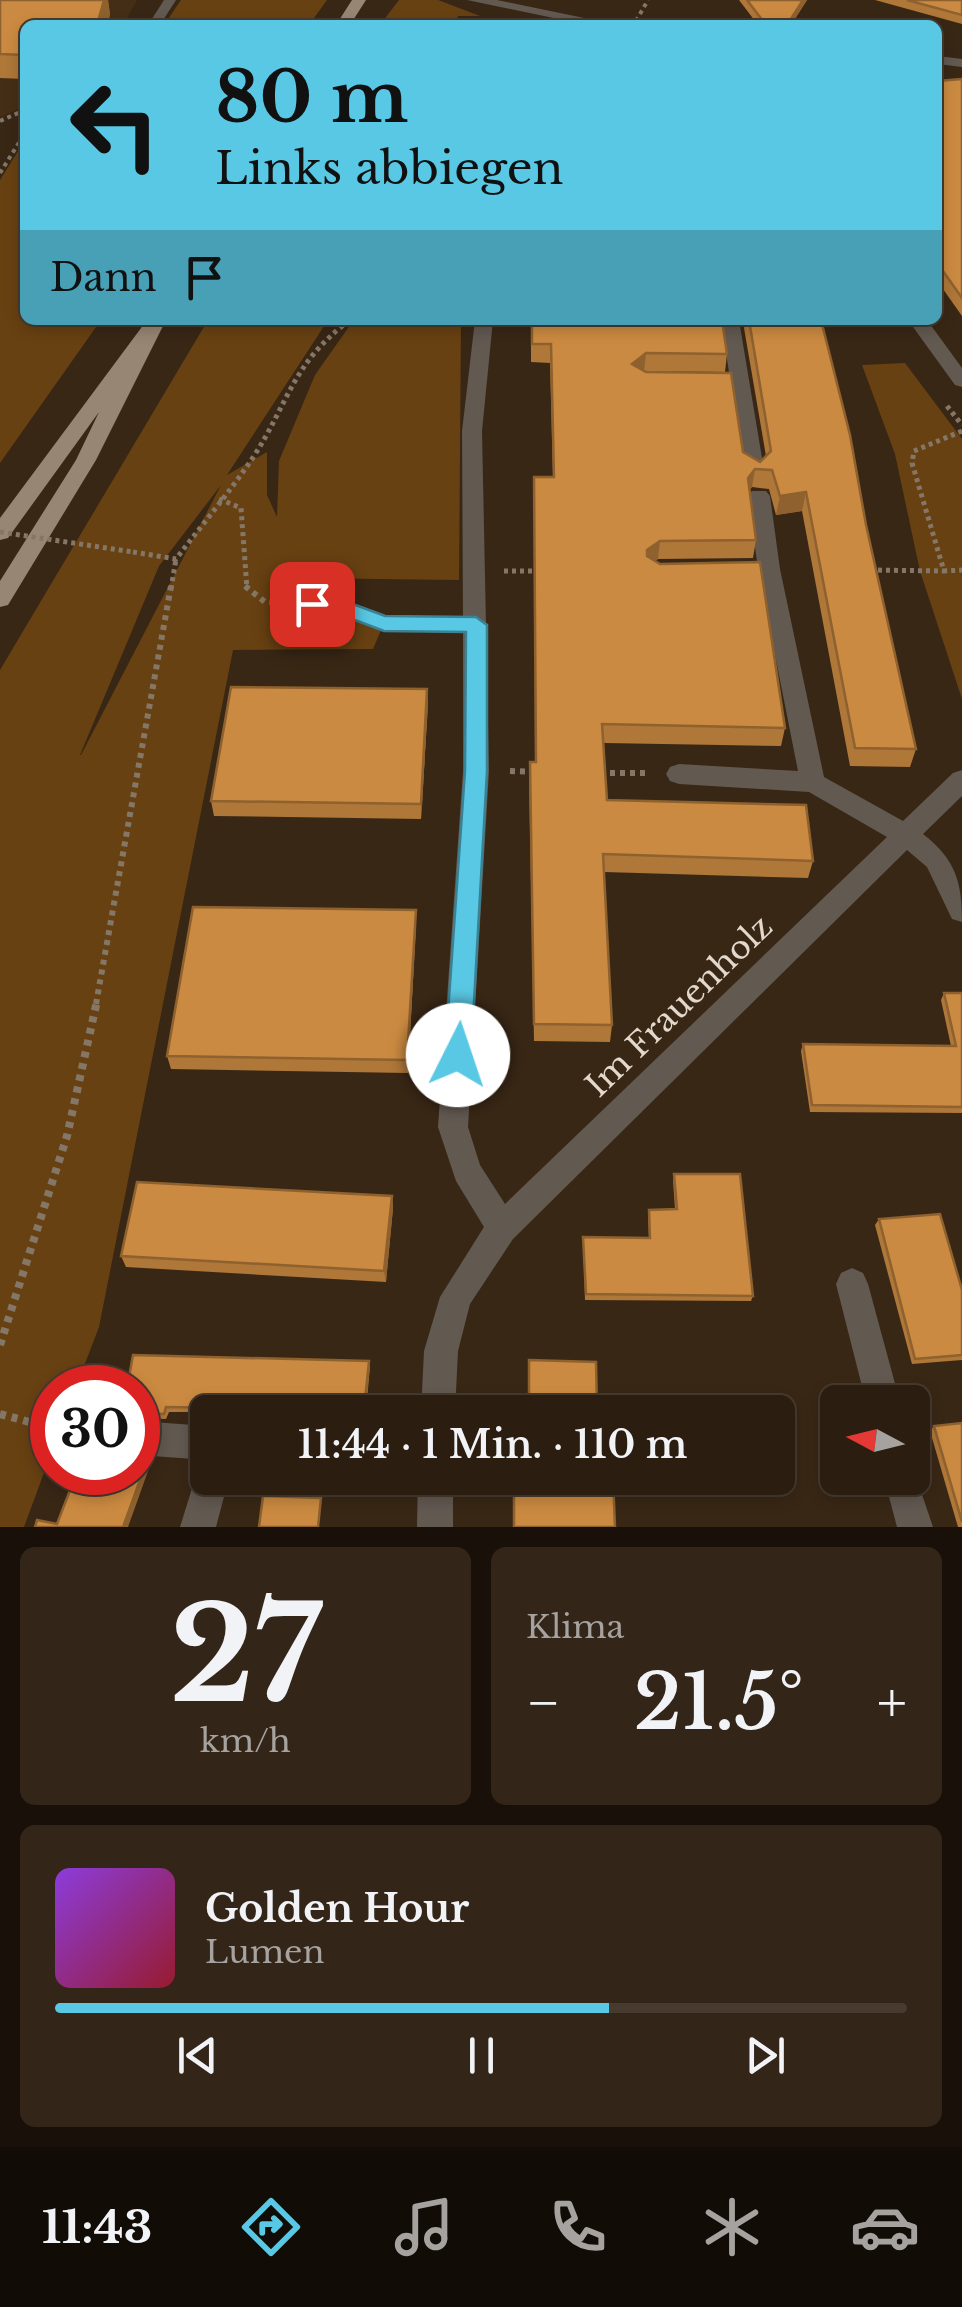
<!DOCTYPE html>
<html lang="de">
<head>
<meta charset="utf-8">
<style>
	:root { --surface:#2b1d10; --page:#332619; --text:#f1f3f6; --muted:#a6a29f; --line:#473b30; --accent:#59c8e4 }
	body { margin:0; font-family:"Libre Baskerville",serif; background:var(--page); color:var(--text); height:100vh; display:flex; flex-direction:column; font-size:38px; white-space:nowrap }
	* { box-sizing:border-box; margin:0 }
	p { font-size:32px; color:var(--muted) }
	.icon { flex:none; width:55px; height:55px; fill:none; stroke:currentColor; stroke-width:2; stroke-linecap:round; stroke-linejoin:round }
	.map { position:relative; height:1527px; overflow:hidden }
	.drawer { display:flex; flex-direction:column; gap:20px; padding:20px; background:#181009; flex:1 }
	.drawer>* { flex:none }
	.banner { position:absolute; left:20px; top:20px; width:922px; height:305px; border-radius:15px; box-shadow:0 5px 15px #0003,0 0 0 2px var(--line); background:#59c8e4; color:#111; overflow:hidden }
	.needle { width:65px; rotate:277deg }
	.buttons { position:absolute; left:820px; top:1385px; display:grid; gap:20px }
	.buttons a { display:grid; place-items:center; width:110px; height:110px; border-radius:15px; background:var(--surface); box-shadow:0 5px 15px #0003,0 0 0 2px var(--line); font-size:50px }
	.speed { position:absolute; left:30px; top:1365px; display:flex; gap:20px; font-size:50px; font-weight:700; text-align:center }
	.speed>* { display:grid; place-content:center; width:130px; height:130px; border-radius:50%; background:var(--surface); box-shadow:0 5px 15px #0003,0 0 0 2px var(--line); line-height:1 }
	.speed .limit { border:15px solid #d22; background:#fff; color:#111 }
	.pin { position:absolute; display:grid; place-items:center; width:85px; height:85px; color:#fff; margin:-42px; border-radius:20px; box-shadow:0 5px 15px #0006 }
	.me { position:absolute; width:110px; margin:-55px; rotate:4deg; stroke-linejoin:round; filter:drop-shadow(0 0 8px #0008) }
	.turn { display:flex; align-items:center; gap:35px; height:210px; padding:0 30px; font-size:45px }
	.turn .icon { width:130px; height:130px; stroke-width:2.5 }
	.turn b { display:block; font-size:70px; line-height:85px }
	.then { display:flex; align-items:center; height:95px; padding:0 30px; background:#0003; gap:20px; font-size:38px }
	.big { font-size:75px; font-weight:600; line-height:1.1 }
	.drawer .card { flex:1; display:flex; flex-direction:column; justify-content:center; gap:15px; min-width:0; padding:0 35px; border-radius:15px; background:var(--page) }
	.drawer .dial { align-items:center; gap:0 }
	.dial b { font-size:130px; line-height:1 }
	.song { display:flex; align-items:center; gap:30px }
	.cover { width:120px; height:120px; border-radius:15px; background:linear-gradient(135deg,hsl(270 70% 55%),hsl(350 70% 35%)) }
	.played { height:10px; border-radius:5px; background:linear-gradient(90deg,var(--accent) 65%,var(--line) 65%) }
	.keys { display:flex; justify-content:space-around; direction:ltr }
	.heat { display:flex; justify-content:space-between; align-items:center; font-size:55px; direction:ltr }
	.drawer .tiles { flex:1; display:grid; gap:20px; grid-template-columns:1fr 1fr }
	.card:last-child { grid-column:span 2 }
	.trip { position:absolute; left:190px; top:1395px; width:605px; height:100px; border-radius:15px; background:var(--surface); box-shadow:0 5px 15px #0003,0 0 0 2px var(--line); font-weight:600; line-height:100px; text-align:center }
	.menu { display:flex; height:160px; justify-content:space-around; align-items:center; background:#110c06; color:var(--muted) }
	.menu .icon { width:70px; height:70px }
	.menu .current { color:var(--accent) }
	.menu b { font-size:45px; color:var(--text) }
	.map>svg:first-child { display:block }
	.built { fill:#452e16 }
	.green { fill:#684112; fill-rule:evenodd }
	.lines { fill:none; stroke-linecap:round; stroke-linejoin:round }
	.path-far3 { stroke:#857767; stroke-width:4; stroke-dasharray:4 4; stroke-linecap:butt }
	.path-far2 { stroke:#857767; stroke-width:5; stroke-dasharray:4 4; stroke-linecap:butt }
	.path-far1 { stroke:#857767; stroke-width:6; stroke-dasharray:5 5; stroke-linecap:butt }
	.path { stroke:#857767; stroke-width:8; stroke-dasharray:6 6; stroke-linecap:butt }
	.lane { fill:#625951; fill-rule:evenodd }
	.street { fill:#625951; fill-rule:evenodd }
	.primary { fill:#988674; fill-rule:evenodd }
	.path-bridge { stroke:#857767; stroke-width:5; stroke-dasharray:4 4; stroke-linecap:butt }
	.wall { fill:#af7738 }
	.shaded-wall { fill:#8e612e }
	.building { fill:#cb8a41; stroke:#8e612e; stroke-width:2.5 }
	.route { fill:#59c8e4; stroke:#3a8294; stroke-width:2.5 }
	.labels { text-anchor:middle; stroke-width:10; stroke-linejoin:round; paint-order:stroke }
	.street-label { font-size:32px; fill:#e3d8cc; stroke:#392715 }
</style>
</head>
<body>
<div class="map">
<svg width="962" height="1527" viewBox="0 0 962 1527">
	<rect width="100%" height="100%" fill="#392715"/>
	<path class="built" d="M0 0H137L123 25H25V106L0 117Z"/>
	<path class="green" d="M181 0H327L309 25H164Z
		M399 0H438L480 16H458L455 25H380Z
		M25 140V320H101L0 463V180Z
		M208 320H328L227 475 267 452V495L277 517 279 461 315 375 353 321 461 320 459 580 302 578 312 604 384 623 373 649 233 650 99 1327 76 1387 52 1388V1451L24 1527H0V670ZM221 485 81 755H80L159 566Z
		M905 363 962 439V699L920 571 895 454 862 365Z"/>
	<g class="lines">
		<path class="path-far3" d="M636 21 648 0
			M0 121 25 110
			M0 173 25 133"/>
		<path class="path-far2" d="M947 406 962 425
			M962 431 914 451 912 463 944 571 962 570
			M219 499 241 508 247 589
			M133 552 176 559C201 526 229 493 252 459 289 403 291 364 350 320
			M870 570 944 571
			M504 571H541
			M171 589 176 559"/>
		<path class="path-far1" d="M245 586 265 602 280 603
			M510 771 538 772
			M600 773H648
			M96 1004 171 586"/>
		<path class="path" d="M0 1345 67 1136 97 1001
			M0 1414 52 1428"/>
		<path class="lane" d="M164 0H176L160 25H148Z"/>
		<path class="street" d="M467 0H497L618 25H587Z
			M938 56 962 59V67L938 64Z
			M475 320H493L482 431 489 771 468 1127 480 1165 505 1204 887 837 809 792 679 784 670 781 666 774 670 767 679 764 798 771 758 569 748 496 752 491H766L770 496 780 569 824 777 903 821 953 773 962 770V796L923 834C956 860 962 882 962 922L952 919 927 867 907 850 513 1239 470 1304 458 1351 455 1412H421L424 1351 440 1297 484 1227 456 1181 438 1127 463 771V633L384 631 339 615 304 610 301 604 312 596 342 599 386 615 463 617 462 431Z
			M721 320H739L764 470 754 477 744 470Z
			M908 320H927L962 368V387L955 385Z
			M852 1268 863 1273 868 1284 900 1402H866L836 1284 841 1273Z
			M138 1421 208 1426V1460L138 1455Z
			M208 1462V1478H229L216 1527H180L199 1466Z
			M912 1465 933 1527H897L884 1478H912Z
			M418 1478H453V1527H417Z"/>
		<path class="primary" d="M352 0H366L350 25H336Z
			M147 320H166L96 460 8 605 0 607V581L76 460 99 412 8 538 0 540V518Z"/>
		<path class="path-bridge" d="M0 532 133 552"/>
	</g>
	<path class="wall" d="M0 0H108L110 15 25 25V79L0 78Z
		M739 0H807L791 25H758Z
		M875 0H962V24Z
		M962 79V316L938 282V81Z
		M531 320H722L727 354 725 372 644 371 743 452 760 462 766 456 744 328 746 320H821L916 749 910 767 850 766 802 511 776 515 769 489 752 487 749 490 756 540 753 558 658 559 655 561 785 728 781 746 604 743 607 800 813 861 808 878 604 872 612 1025 610 1042 534 1041 529 779 530 762H535L534 495V477H553L550 363 531 362Z
		M427 689 428 704 421 819 214 816 211 801Z
		M416 925 408 1073 171 1069 167 1056Z
		M944 993H962V1113L810 1112 801 1051 803 1044 951 1046 941 1000Z
		M674 1174 753 1296 751 1301 585 1300 583 1237 649 1238 648 1216 649 1210 675 1209 673 1180Z
		M392 1196 393 1208 386 1282 126 1267 121 1256Z
		M879 1219 962 1290V1360L912 1364 875 1225Z
		M370 1366 366 1412H169L166 1419 138 1418V1388Z
		M962 1423V1527H958L930 1431 934 1426Z"/>
	<path class="shaded-wall" d="M93 0H108L110 15 108 25H97Z
		M803 0H807L791 25H787Z
		M646 353 644 371 632 364Z
		M755 469 752 487 744 496 748 478Z
		M806 492 802 511 776 515 780 496Z
		M660 541 658 559 645 568 647 550Z
		M427 689 428 704 421 819V804Z
		M416 910V925L408 1073 407 1060Z
		M392 1196 393 1208 386 1282 384 1271Z
		M369 1361 370 1366 365 1412 364 1410Z
		M149 1455 152 1460 128 1527H123Z"/>
	<path class="building" d="M0 0H104L97 25H25V55L0 54Z
		M747 0H803L787 25H766Z
		M907 0H962V15Z
		M962 79V298L938 264V81Z
		M532 320H722L727 354 646 353 632 364 646 372 731 373 743 452 760 462 771 451 749 320H821L850 435 866 525 916 749 855 748 806 492 780 496 772 470 755 469 748 478 756 540 660 541 647 550V556L660 564 760 562 785 728 602 724 607 800 806 805 813 861 603 854 612 1025 534 1024 530 762H536L534 477H554L551 344H532Z
		M231 687 427 689 421 804 211 801Z
		M193 907 416 910 407 1060 167 1056Z
		M944 993H962V1107L812 1105 803 1044 956 1046Z
		M674 1174H740L753 1296 586 1294 583 1237 650 1238 649 1210 677 1209Z
		M137 1182 392 1196 384 1271 121 1256Z
		M940 1214 962 1290V1355L915 1359 879 1219Z
		M133 1355 369 1361 364 1410 166 1407 164 1414 138 1413V1388H127Z
		M529 1360 596 1362 597 1412H529Z
		M962 1423V1522L934 1426Z
		M138 1454 149 1455 123 1527H35L37 1520 57 1524 77 1472H138Z
		M514 1478H613L615 1527H514Z
		M263 1496 321 1498 318 1527H259Z"/>
	<path class="route" d="M312 597 342 600 385 616 476 617 487 625V771L471 1055 467 1064 458 1067 449 1064 445 1055 465 771 466 632 384 631 339 614 304 609 301 604Z"/>
	<g class="labels">
		<g class="street-label">
			<text transform="translate(679 1006) rotate(-44)" y="11">Im Frauenholz</text>
		</g>
	</g>
</svg>
<div class="buttons">
<a><svg class="needle" viewBox="-14 -14 28 28"><path d="M0-13l5 13h-10z" fill="#e53935"/><path d="M0 13l5-13h-10z" fill="#a6a29f"/></svg></a>
</div>
<div class="speed"><div class="limit">30</div></div>
<div class="pin" style="left:312px;top:604px;background:#d93025"><svg class="icon" aria-label="arrive" viewBox="0 0 24 24"><path d="M6 21V4h12l-3 4 3 4H6"/></svg></div>
<svg class="me" style="left:458px;top:1055px" viewBox="-20 -20 40 40"><circle r="19" fill="#fff"/><path d="M0-13L10 11 0 6-10 11z" fill="#59c8e4"/></svg>
<div class="trip">11:44 · 1 Min. · 110 m</div>
<div class="banner">
<div class="turn"><svg class="icon" aria-label="left" viewBox="0 0 24 24"><path d="M17 20v-9H6M10 6l-5 5 5 5"/></svg><div><b>80 m</b>Links abbiegen</div></div>
<div class="then">Dann<svg class="icon" aria-label="arrive" viewBox="0 0 24 24"><path d="M6 21V4h12l-3 4 3 4H6"/></svg></div>
</div>
</div>
<section class="drawer">
<div class="tiles">
<div class="card dial"><b>27</b><p>km/h</p></div>
<div class="card"><p>Klima</p>
<div class="heat"><a>−</a><b class="big">21.5°</b><a>+</a></div>
</div>
<div class="card">
<div class="song"><i class="cover"></i><div><b>Golden Hour</b><p>Lumen</p></div></div>
<div class="played"></div>
<div class="keys"><svg class="icon" aria-label="previous" viewBox="0 0 24 24"><path d="M18 5L8 12l10 7zM5 5v14"/></svg><svg class="icon" aria-label="pause" viewBox="0 0 24 24"><path d="M8 5v14M16 5v14"/></svg><svg class="icon" aria-label="next" viewBox="0 0 24 24"><path d="M6 5l10 7-10 7zM19 5v14"/></svg></div>
</div>
</div>
</section>
<nav class="menu">
<b>11:43</b>
<svg class="icon current" aria-label="directions" viewBox="0 0 24 24"><path d="M12 3l9 9-9 9-9-9zM9 14v-3h6M13 9l2 2-2 2"/></svg>
<svg class="icon" aria-label="music" viewBox="0 0 24 24"><path d="M9 18V5l10-2v13"/><circle cx="6" cy="18" r="3"/><circle cx="16" cy="16" r="3"/></svg>
<svg class="icon" aria-label="phone" viewBox="0 0 24 24"><path d="M5 4h4l2 5-3 2q2 4 5 5l2-3 5 2v4C11 20 4 13 5 4z"/></svg>
<svg class="icon" aria-label="climate" viewBox="0 0 24 24"><path d="M12 3v18M4 7l16 10M4 17L20 7"/></svg>
<svg class="icon" aria-label="car" viewBox="0 0 24 24"><path d="M5 17H2v-5l4-1 3-4h7l3 4 3 1v5h-3M9 17h6M6 11h13"/><circle cx="7" cy="17" r="2"/><circle cx="17" cy="17" r="2"/></svg>
</nav>
</body>
</html>
